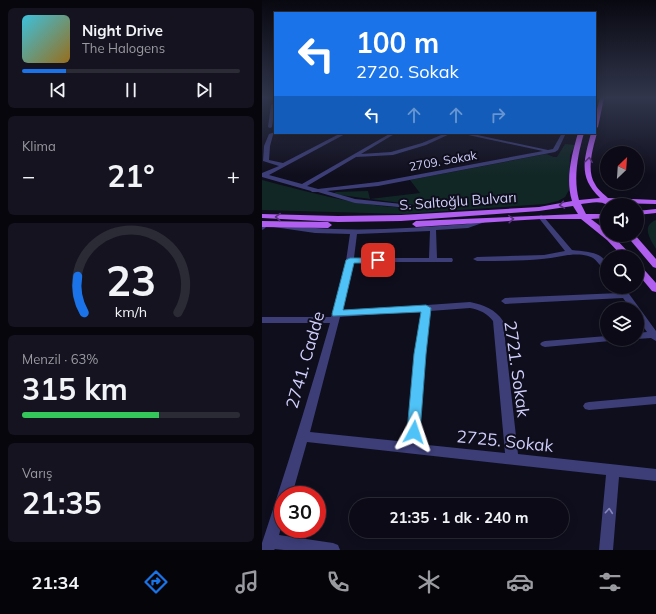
<!DOCTYPE html>
<html lang="tr">
<head>
<meta charset="utf-8">
<style>
	:root { --surface:#0b0a16; --page:#14131f; --text:#f1f3f6; --muted:#9a9aa1; --line:#2b2b35; --accent:#1a73e8 }
	body { margin:0; font-family:Mulish,sans-serif; background:var(--page); color:var(--text); height:100vh; display:flex; flex-direction:column; font-size:15px; white-space:nowrap }
	* { box-sizing:border-box; margin:0 }
	p { font-size:13px; color:var(--muted) }
	.icon { flex:none; width:22px; height:22px; fill:none; stroke:currentColor; stroke-width:2; stroke-linecap:round; stroke-linejoin:round }
	.map { position:relative; flex:1; overflow:hidden }
	.sheet { display:flex; flex-direction:column; gap:8px; padding:8px; background:#06060c; width:262px }
	.sheet>* { flex:none }
	.guide { position:absolute; left:12px; top:12px; width:322px; height:122px; border-radius:0px; box-shadow:0 2px 10px #0003,0 0 0 1px var(--line); background:#1a73e8; color:#fff; overflow:hidden }
	.needle { width:26px; rotate:25deg }
	.controls { position:absolute; left:338px; top:146px; display:grid; gap:8px }
	.controls a { display:grid; place-items:center; width:44px; height:44px; border-radius:50%; background:var(--surface); box-shadow:0 2px 10px #0003,0 0 0 1px var(--line); font-size:20px }
	.speed { position:absolute; left:12px; top:486px; display:flex; gap:8px; font-size:20px; font-weight:700; text-align:center }
	.speed>* { display:grid; place-content:center; width:52px; height:52px; border-radius:50%; background:var(--surface); box-shadow:0 2px 10px #0003,0 0 0 1px var(--line); line-height:1 }
	.speed .limit { border:6px solid #d22; background:#fff; color:#111 }
	.pin { position:absolute; display:grid; place-items:center; width:34px; height:34px; color:#fff; margin:-17px; border-radius:8px; box-shadow:0 2px 6px #0006 }
	.me { position:absolute; width:44px; margin:-22px; rotate:5deg; stroke-linejoin:round; filter:drop-shadow(0 0 3px #0008) }
	.turn { display:flex; align-items:center; gap:14px; height:84px; padding:0 16px; font-size:18px }
	.turn .icon { width:52px; height:52px; stroke-width:2.5 }
	.turn b { display:block; font-size:28px; line-height:34px }
	.lanes { display:flex; align-items:center; height:38px; padding:0 16px; background:#0003; justify-content:center; gap:20px; direction:ltr }
	.lanes .off { opacity:.35 }
	.big { font-size:30px; font-weight:700; line-height:1.1 }
	.sheet .tile { flex:1; display:flex; flex-direction:column; justify-content:center; gap:6px; min-width:0; padding:0 14px; border-radius:6px; background:var(--page) }
	.sheet .dial { align-items:center; gap:0 }
	.dial svg { height:104px; overflow:visible; fill:none; stroke:var(--line); stroke-width:7; stroke-linecap:round; text-anchor:middle }
	.dial text { fill:var(--text); stroke:none }
	.song { display:flex; align-items:center; gap:12px }
	.cover { width:48px; height:48px; border-radius:6px; background:linear-gradient(135deg,hsl(190 70% 55%),hsl(40 70% 35%)) }
	.played { height:4px; border-radius:2px; background:linear-gradient(90deg,var(--accent) 20%,var(--line) 20%) }
	.keys { display:flex; justify-content:space-around; direction:ltr }
	.heat { display:flex; justify-content:space-between; align-items:center; font-size:22px; direction:ltr }
	.charge { height:6px; border-radius:3px; background:linear-gradient(90deg,#34c759 63%,var(--line) 0) }
	.trip { position:absolute; left:87px; top:498px; width:220px; height:40px; border-radius:20px; background:var(--surface); box-shadow:0 2px 10px #0003,0 0 0 1px var(--line); font-weight:700; line-height:40px; text-align:center }
	.menu { display:flex; height:64px; justify-content:space-around; align-items:center; background:#040409; color:var(--muted) }
	.menu .icon { width:28px; height:28px }
	.menu .current { color:var(--accent) }
	.menu b { font-size:18px; color:var(--text) }
	main { display:flex; flex:1; min-height:0 }
	.map>svg:first-child { display:block }
	.green { fill:#112725 }
	.lines { fill:none; stroke-linecap:round; stroke-linejoin:round }
	.minor { fill:#3d3e78; fill-rule:evenodd }
	.primary { fill:#b15ff1; fill-rule:evenodd }
	.oneway { stroke:#58327c }
	.oneway2 { stroke:#8686ba }
	.route { fill:#4fc3f7; stroke:#337fa1 }
	.labels { text-anchor:middle; stroke-width:4; stroke-linejoin:round; paint-order:stroke }
	.far-street-label { font-size:12px; fill:#d0cefb; stroke:#0f0e1d }
	.street-label { font-size:14px; fill:#d0cefb; stroke:#0f0e1d }
	.near-street-label { font-size:17px; fill:#d0cefb; stroke:#0f0e1d }
</style>
</head>
<body>
<main>
<section class="sheet">
<div class="tile">
<div class="song"><i class="cover"></i><div><b>Night Drive</b><p>The Halogens</p></div></div>
<div class="played"></div>
<div class="keys"><svg class="icon" aria-label="previous" viewBox="0 0 24 24"><path d="M18 5L8 12l10 7zM5 5v14"/></svg><svg class="icon" aria-label="pause" viewBox="0 0 24 24"><path d="M8 5v14M16 5v14"/></svg><svg class="icon" aria-label="next" viewBox="0 0 24 24"><path d="M6 5l10 7-10 7zM19 5v14"/></svg></div>
</div>
<div class="tile"><p>Klima</p>
<div class="heat"><a>−</a><b class="big">21°</b><a>+</a></div>
</div>
<div class="tile dial"><svg viewBox="0 0 100 80">
<path d="M14 69A42 42 0 1 1 86 69"/>
<path d="M14 69A42 42 0 0 1 9 41" stroke="#1a73e8"/>
<text x="50" y="56" font-size="32" font-weight="700">23</text>
<text x="50" y="72" font-size="11">km/h</text>
</svg></div>
<div class="tile"><p>Menzil · 63%</p><b class="big">315 km</b><div class="charge"></div></div>
<div class="tile"><p>Varış</p><b class="big">21:35</b></div>
</section>
<div class="map">
<svg width="394" height="550" viewBox="0 0 394 550">
	<rect width="100%" height="100%" fill="#0f0e1d"/>
	<path class="green" d="M303 144 313 145 308 155 307 190 303 197 296 201 283 204 142 214 0 210V180C50 193 99 207 150 208L154 205 71 194 74 192 106 191 108 199 158 193 148 180 284 154 292 157H295Z
		M394 220V249C388 239 379 226 394 220Z"/>
	<g class="lines">
		<path class="minor" d="M11 104 13 105 10 127 8 128 6 127 9 105Z
			M13 132 26 133 24 134 11 135 8 146 7 160 21 163 79 133H85L7 175 40 184 129 133H134L99 154 129 152 160 143 184 133H190L164 145 131 155 94 157 45 186 56 189 116 182 281 151 197 133H206L286 150 291 149 300 133H304L296 150 293 152 116 186 65 191 93 199 149 205V207L147 208 93 203 56 192H50L49 191 0 177V173L17 166 1 161 2 146 7 134Z
			M279 215 281 216 310 250C325 252 345 251 345 270 338 268 336 260 329 257 312 251 297 258 280 259 258 261 237 261 215 261L211 259 215 257 282 255 303 251 276 217Z
			M221 219 223 220V222L206 228 174 230 175 258H190L191 260 190 262H92L80 311 208 302C222 305 233 309 241 321L256 454 394 469V481L357 477 351 550H337L344 475 45 442 30 495H21V521L17 535 71 543 76 545 78 550H22L13 549 12 550H0V543C24 470 47 397 68 323H0V317H69L83 268 88 234 53 233 5 226 2 229 0 230V223L3 222C71 234 137 229 205 224ZM168 231 167 258H92L95 234ZM208 308C218 310 225 313 231 321L243 453 156 444 163 354 168 311ZM159 311 153 354 145 442 48 432 78 317Z
			M354 287H362L394 331V341L389 338 375 339H374L375 333 385 332 375 318V309H369L361 298 243 304 239 301 243 298 358 293Z
			M345 336V339H350L348 341 283 347 280 346 278 344 280 342 283 341Z
			M394 396V404L327 410 323 409 321 406 323 403 327 402Z"/>
		<path class="primary" d="M338 98H342L336 127 333 129V116Z
			M333 131 335 133C331 148 324 170 333 184 336 190 342 194 346 198L394 200V204L350 203 345 205C338 200 328 203 319 204L324 214H345V218L329 219 345 231V235L351 236 371 257H361L345 240 319 219H279L154 227 150 224 154 221 316 214 311 206 277 211 139 221 76 222 0 218V214L76 216 139 215 277 207 310 201C303 179 310 154 316 133H322C316 154 311 178 317 200L338 198C316 177 322 160 329 133H333Z
			M394 209V213L375 215V211Z
			M0 221 66 222 70 225 66 228 0 227Z
			M364 235H373L394 259V268L391 267Z
			M375 264 378 265 394 283V292L390 291 375 273Z"/>
	</g>
	<defs><path id="oneway-chevron" d="M-2-3.5L2.5 0L-2 3.5" fill="none" stroke-width="1.6" stroke-linecap="round" stroke-linejoin="round"/></defs>
	<g class="oneway">
		<use href="#oneway-chevron" transform="translate(327 160) rotate(-83)"/>
		<use href="#oneway-chevron" transform="translate(300 205) rotate(171)"/>
		<use href="#oneway-chevron" transform="translate(16 217) rotate(-178)"/>
		<use href="#oneway-chevron" transform="translate(249 219) rotate(-4)"/>
	</g>
	<use class="oneway2" href="#oneway-chevron" transform="translate(347 511) rotate(-85)"/>
	<linearGradient id="sky" x2="0" y2="1"><stop stop-color="#080810"/><stop offset="0.56" stop-color="#31364c"/><stop offset="1" stop-color="#31364c" stop-opacity="0"/></linearGradient>
	<rect width="394" height="175" fill="url(#sky)"/>
	<path class="route" d="M88 258H116L120 260 116 263H92L81 310 164 305 169 308 164 354 158 432 156 436 152 438 147 436 145 432 152 354 159 312 71 316 70 314 84 260Z"/>
	<g class="labels">
		<g class="far-street-label">
			<text transform="translate(181 161) rotate(-10)" y="4">2709. Sokak</text>
		</g>
		<g class="street-label">
			<text transform="translate(196 201) rotate(-4)" y="5">S. Saltoğlu Bulvarı</text>
		</g>
		<g class="near-street-label">
			<text transform="translate(43 360) rotate(-74)" y="6">2741. Cadde</text>
			<text transform="translate(255 369) rotate(82)" y="6">2721. Sokak</text>
			<text transform="translate(243 441) rotate(6)" y="6">2725. Sokak</text>
		</g>
	</g>
</svg>
<div class="controls">
<a><svg class="needle" viewBox="-14 -14 28 28"><path d="M0-13l5 13h-10z" fill="#e53935"/><path d="M0 13l5-13h-10z" fill="#9a9aa1"/></svg></a>
<a><svg class="icon" aria-label="sound" viewBox="0 0 24 24"><path d="M4 9h4l5-4v14l-5-4H4zM17 9q2 3 0 6"/></svg></a>
<a><svg class="icon" aria-label="search" viewBox="0 0 24 24"><circle cx="10" cy="10" r="6"/><path d="M15 15l6 6"/></svg></a>
<a><svg class="icon" aria-label="layers" viewBox="0 0 24 24"><path d="M12 4l9 5-9 5-9-5zM3 14l9 5 9-5"/></svg></a>
</div>
<div class="speed"><div class="limit">30</div></div>
<div class="pin" style="left:116px;top:260px;background:#d93025"><svg class="icon" aria-label="arrive" viewBox="0 0 24 24"><path d="M6 21V4h12l-3 4 3 4H6"/></svg></div>
<svg class="me" style="left:152px;top:432px" viewBox="-20 -20 40 40"><path d="M0-17L14 15 0 8-14 15z" fill="#4fc3f7" stroke="#fff" stroke-width="4"/></svg>
<div class="trip">21:35 · 1 dk · 240 m</div>
<div class="guide">
<div class="turn"><svg class="icon" aria-label="left" viewBox="0 0 24 24"><path d="M17 20v-9H6M10 6l-5 5 5 5"/></svg><div><b>100 m</b>2720. Sokak</div></div>
<div class="lanes"><svg class="icon" aria-label="left" viewBox="0 0 24 24"><path d="M17 20v-9H6M10 6l-5 5 5 5"/></svg><svg class="icon off" aria-label="ahead" viewBox="0 0 24 24"><path d="M12 20V5M6 11l6-6 6 6"/></svg><svg class="icon off" aria-label="ahead" viewBox="0 0 24 24"><path d="M12 20V5M6 11l6-6 6 6"/></svg><svg class="icon off" aria-label="right" viewBox="0 0 24 24"><path d="M7 20v-9h11M14 6l5 5-5 5"/></svg></div>
</div>
</div>
</main>
<nav class="menu">
<b>21:34</b>
<svg class="icon current" aria-label="directions" viewBox="0 0 24 24"><path d="M12 3l9 9-9 9-9-9zM9 14v-3h6M13 9l2 2-2 2"/></svg>
<svg class="icon" aria-label="music" viewBox="0 0 24 24"><path d="M9 18V5l10-2v13"/><circle cx="6" cy="18" r="3"/><circle cx="16" cy="16" r="3"/></svg>
<svg class="icon" aria-label="phone" viewBox="0 0 24 24"><path d="M5 4h4l2 5-3 2q2 4 5 5l2-3 5 2v4C11 20 4 13 5 4z"/></svg>
<svg class="icon" aria-label="climate" viewBox="0 0 24 24"><path d="M12 3v18M4 7l16 10M4 17L20 7"/></svg>
<svg class="icon" aria-label="car" viewBox="0 0 24 24"><path d="M5 17H2v-5l4-1 3-4h7l3 4 3 1v5h-3M9 17h6M6 11h13"/><circle cx="7" cy="17" r="2"/><circle cx="17" cy="17" r="2"/></svg>
<svg class="icon" aria-label="filters" viewBox="0 0 24 24"><path d="M4 7h16M4 17h16"/><circle cx="9" cy="7" r="2"/><circle cx="15" cy="17" r="2"/></svg>
</nav>
</body>
</html>
